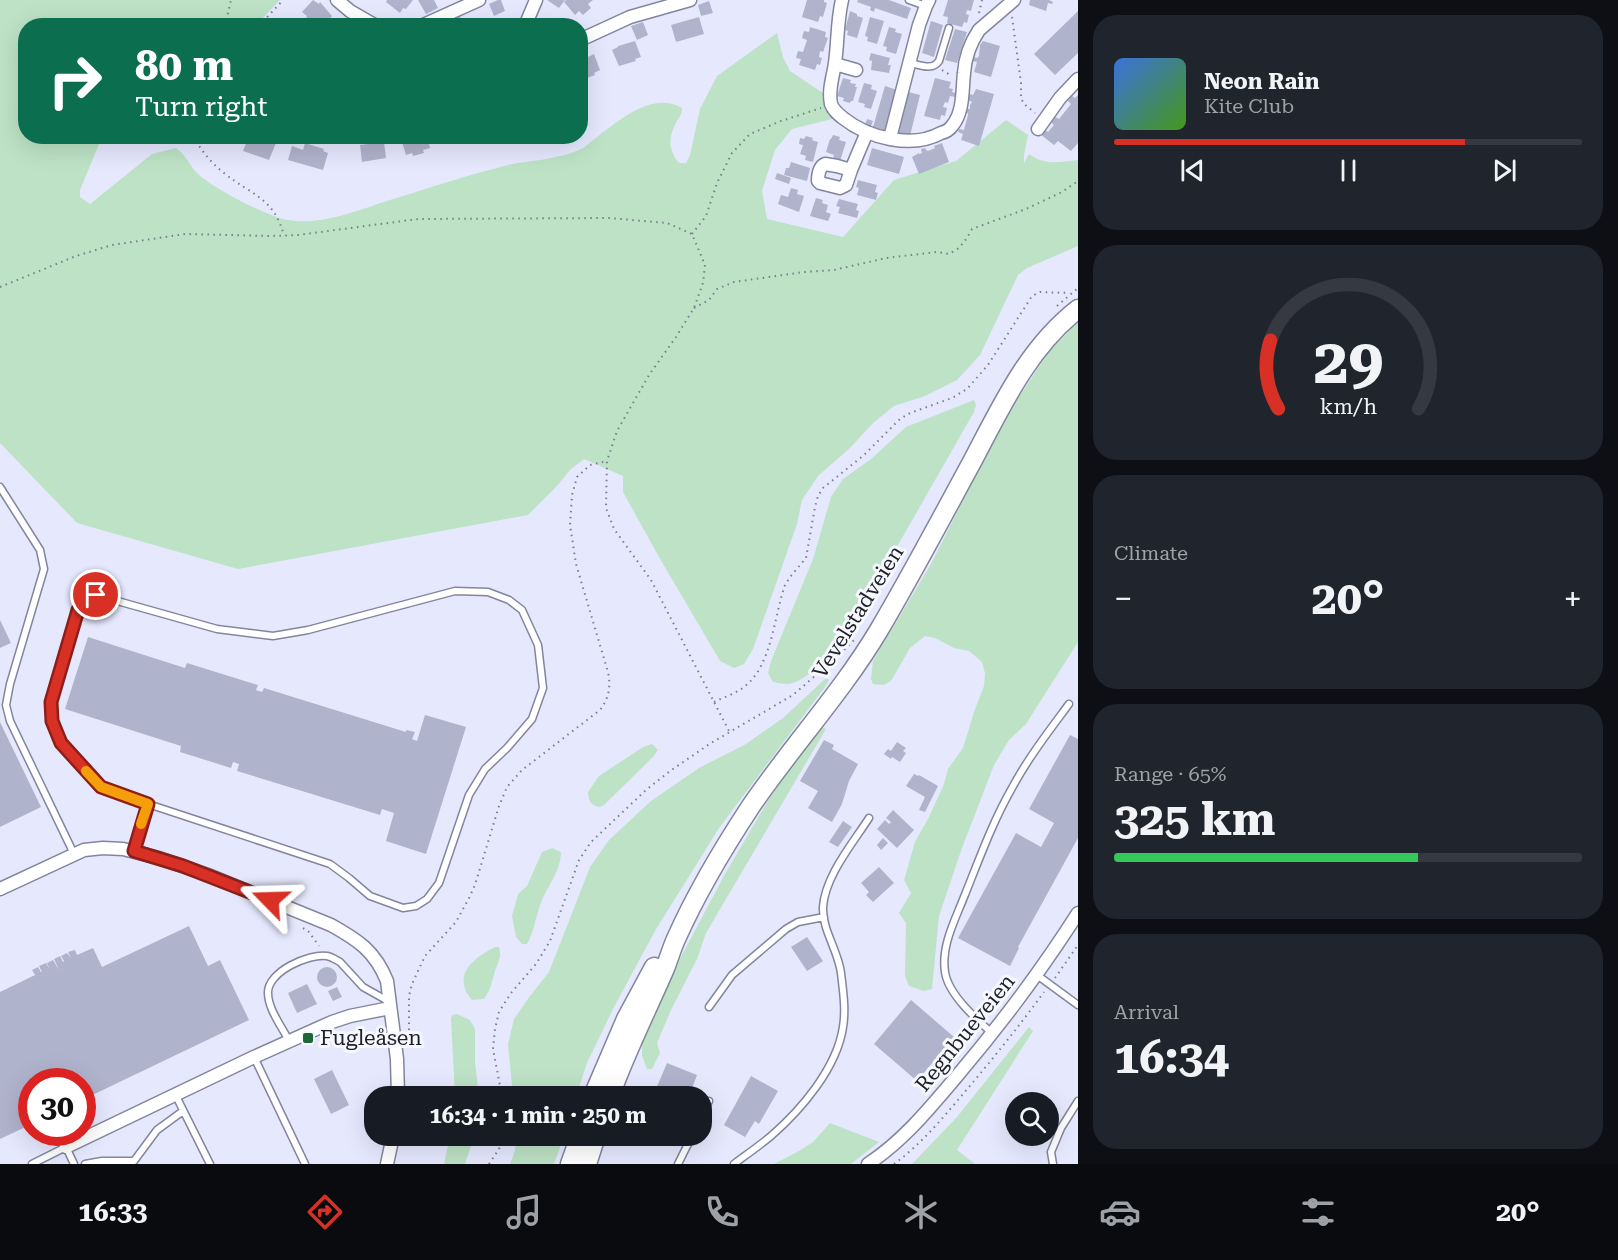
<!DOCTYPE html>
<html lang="en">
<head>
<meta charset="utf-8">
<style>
	:root { --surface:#171b24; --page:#20242c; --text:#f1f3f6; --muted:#9ea1a6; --line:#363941; --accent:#d93025 }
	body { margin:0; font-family:"Roboto Serif",serif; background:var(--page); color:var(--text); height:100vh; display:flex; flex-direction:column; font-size:22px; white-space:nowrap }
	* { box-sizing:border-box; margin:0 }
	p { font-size:20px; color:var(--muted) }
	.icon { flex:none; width:33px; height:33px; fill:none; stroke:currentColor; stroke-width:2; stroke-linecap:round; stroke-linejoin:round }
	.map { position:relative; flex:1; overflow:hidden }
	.details { display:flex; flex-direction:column; gap:15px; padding:15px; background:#0d0f14; width:540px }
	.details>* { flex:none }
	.guide { position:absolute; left:18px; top:18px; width:570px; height:126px; border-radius:24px; box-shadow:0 6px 24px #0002; background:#0b6e4f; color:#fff; overflow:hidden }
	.buttons { position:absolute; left:1005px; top:1092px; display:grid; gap:12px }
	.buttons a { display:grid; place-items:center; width:54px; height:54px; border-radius:50%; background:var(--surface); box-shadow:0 6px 24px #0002; font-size:30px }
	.speed { position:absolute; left:18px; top:1068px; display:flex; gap:12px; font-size:30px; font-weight:700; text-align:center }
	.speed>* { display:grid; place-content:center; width:78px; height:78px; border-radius:50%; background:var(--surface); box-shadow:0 6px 24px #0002; line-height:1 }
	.speed .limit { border:9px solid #d22; background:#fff; color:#111 }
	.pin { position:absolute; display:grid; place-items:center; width:51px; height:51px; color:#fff; margin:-26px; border:3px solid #fff; border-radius:50%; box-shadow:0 2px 6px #0007 }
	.me { position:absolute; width:66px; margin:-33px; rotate:292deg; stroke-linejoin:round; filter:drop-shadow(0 0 4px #0008) }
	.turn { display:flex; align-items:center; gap:21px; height:126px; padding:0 18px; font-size:27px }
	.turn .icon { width:78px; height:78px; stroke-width:2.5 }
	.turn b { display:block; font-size:42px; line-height:51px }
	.big { font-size:45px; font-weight:700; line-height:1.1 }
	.details .tile { flex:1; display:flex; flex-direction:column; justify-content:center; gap:9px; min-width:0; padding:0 21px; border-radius:24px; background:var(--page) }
	.details .dial { align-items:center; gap:0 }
	.dial svg { height:156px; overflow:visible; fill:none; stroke:var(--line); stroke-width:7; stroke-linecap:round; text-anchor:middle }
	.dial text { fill:var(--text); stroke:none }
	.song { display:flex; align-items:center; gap:18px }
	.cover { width:72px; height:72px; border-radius:9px; background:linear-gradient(135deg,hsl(220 70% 55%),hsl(100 70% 35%)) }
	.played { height:6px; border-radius:3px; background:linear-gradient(90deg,var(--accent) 75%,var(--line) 75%) }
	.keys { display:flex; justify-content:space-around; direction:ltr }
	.heat { display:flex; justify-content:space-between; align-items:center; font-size:33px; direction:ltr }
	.charge { height:9px; border-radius:4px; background:linear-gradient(90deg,#34c759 65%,var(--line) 0) }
	.trip { position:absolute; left:364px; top:1086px; width:348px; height:60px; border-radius:24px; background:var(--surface); box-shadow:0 6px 24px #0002; font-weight:700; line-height:60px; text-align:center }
	.dock { display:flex; height:96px; justify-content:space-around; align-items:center; background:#090b0e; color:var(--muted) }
	.dock .icon { width:42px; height:42px }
	.dock .selected { color:var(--accent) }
	.dock b { font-size:27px; color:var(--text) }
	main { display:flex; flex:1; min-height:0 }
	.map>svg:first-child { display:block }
	.green { fill:#bde2c5 }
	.building { fill:#b0b3cc }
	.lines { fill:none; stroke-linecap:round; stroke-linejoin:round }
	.service-casing { stroke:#82859d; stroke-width:9 }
	.minor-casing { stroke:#82859d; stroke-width:15 }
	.secondary-casing { stroke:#82859d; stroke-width:21 }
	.path { stroke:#7a7d8b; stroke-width:2; stroke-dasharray:1.5 4.5; stroke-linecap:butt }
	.service { stroke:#fff; stroke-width:6 }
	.minor { stroke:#fff; stroke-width:12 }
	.secondary { stroke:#fff; stroke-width:18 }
	.route-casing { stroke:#8d1f18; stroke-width:15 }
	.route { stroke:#d93025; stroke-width:10 }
	.slow { stroke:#f59e0b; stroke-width:10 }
	.poi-dot { fill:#1c6937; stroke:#f7f8fd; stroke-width:2 }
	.labels { text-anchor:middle; stroke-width:6; stroke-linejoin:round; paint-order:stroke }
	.street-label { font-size:21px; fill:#1e2029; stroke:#f7f8fd }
	.poi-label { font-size:21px; fill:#1e2029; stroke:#f7f8fd; text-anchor:start }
</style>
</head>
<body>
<main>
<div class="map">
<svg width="1078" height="1164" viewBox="0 0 1078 1164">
	<rect width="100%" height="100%" fill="#e6e9fe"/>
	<path class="green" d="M0 0H280L256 25 26 26V136L102 137 80 190V197L90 204 152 154 176 148C185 154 189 164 196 172 210 187 268 217 288 220 322 226 358 210 390 200 429 188 468 175 508 165 531 160 556 160 579 150 585 148 591 141 597 137 620 120 652 91 682 108 682 114 680 116 677 121 668 136 668 150 679 163H686L690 155 700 109 717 76 777 33 783 57 790 71 823 93 832 119 792 129 775 150 762 191 767 219 843 237 894 180 956 161 1006 120 1028 135 1024 155V163L1029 154C1045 166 1060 162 1078 160V246L1027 268 1018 275 980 355 957 380 925 396 894 406 873 423 850 448 818 476 802 500 797 524 753 649 744 664 734 668 720 661 659 557 623 492V476L584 459 570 470 557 486 528 515 238 569 77 523 0 443Z
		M1078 322V642L1026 724 1009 740 994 765 962 848 939 916 932 989 924 991 909 986 905 976 906 923 899 913 911 893 904 880 915 842 929 817 944 784 948 769 963 748 974 712 984 686 985 673 982 662 969 651 954 648 935 638 925 636 910 648 891 681 883 685 873 684 871 679 873 661 931 564 999 429 1016 401 1049 352Z
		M974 400 976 405 974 412 846 636C833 651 808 682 788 684 783 684 778 683 773 682L768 673 771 661 813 559 831 497 843 479 871 459 906 427Z
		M825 679H828L829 680 825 687 719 828 655 931 613 1009 587 1063 576 1096H513L508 1044 514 1019 530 996 549 972 590 867 609 840 651 801 699 768 746 744 783 718Z
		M822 727 826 729 706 933 697 959 671 1010 657 1043 660 1053 652 1069H647L642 1056V1046L646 1029 683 953 725 874 766 804 815 731Z
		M652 744 658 750 654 756 604 805 600 807C590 805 589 802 588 792L599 776 643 747Z
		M552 848 561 852C561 870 549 884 542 900 536 914 535 930 527 944H522L516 937 512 916 518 894 527 886 542 852Z
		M495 947H499C502 957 498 962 495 971 491 984 492 987 484 999L472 1000C451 976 473 958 495 947Z
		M457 1014 470 1020 475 1029V1062L479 1096H455L451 1019 452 1015Z
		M1029 1027 1033 1031 957 1150 975 1164H912L957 1117Z
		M830 1123 879 1142 851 1164H774L799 1151 813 1142Z
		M450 1136H474L465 1164H444Z
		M516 1136H564L554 1164H510L515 1151Z"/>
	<path class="building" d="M313 0 319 4 320 2 332 16 323 26H317L315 24 314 25 306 18 307 16 302 12Z
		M387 0H413L406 9 403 8 400 13 386 2Z
		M418 0H434L438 8 426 14Z
		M498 0H501L505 11 494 16 489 4Z
		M547 0H565L559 8Z
		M566 0H593L588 4 591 8 583 15 579 11 575 15 564 2Z
		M807 0H824V2L827 3 823 17 820 16 818 22 802 17Z
		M858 0H889L911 8 907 19 875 8 874 12 870 10 871 7 857 2Z
		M948 0H974L971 11 967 10 966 14 969 15 967 23 964 22 962 27 947 23 948 17 943 16Z
		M1030 0H1049L1053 2 1052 4 1048 3 1046 11 1029 5Z
		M709 1 713 13 701 16 698 5Z
		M850 11 857 14V16L863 18 857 38 847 35 848 31 845 30Z
		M1078 11V53L1055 75 1034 54Z
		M460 16 465 26H451L449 21Z
		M699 17 704 34 676 42 671 25Z
		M870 17 884 21 877 44 867 41 868 37 865 36Z
		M334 18 344 26H329Z
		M495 19 498 26H472L484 20 485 23Z
		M931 21 943 25 934 57 922 53Z
		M643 22 648 35 637 40 631 26Z
		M810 27 826 32 825 37 828 38 823 52 820 51 819 57 822 58 820 65 817 64 815 70 799 65 801 59 796 58 798 51 803 52 807 40 802 38 804 31 809 32Z
		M889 27 896 29 895 32 902 34 896 54 886 51 887 47 883 46Z
		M955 29 967 32 957 63 945 60Z
		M635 41 641 57 635 59 636 61 619 66 612 50 618 47V46Z
		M983 41 1000 46 991 77 974 72 977 62 972 61 973 57 977 58 979 56 980 45Z
		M871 53 890 58 888 65H891L889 73 871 70 872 61 869 60Z
		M587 54 588 57 594 54 600 70 594 73 595 75 587 78 586 76 580 78V57Z
		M843 78 851 80 850 83 856 84 855 87H857L853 101H851L850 103 843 101 844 98 837 96Z
		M935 78 951 82 949 88 953 89 952 92 956 93 955 97 950 96 948 103 945 102 943 107 947 108 945 116 941 115 940 120 924 116Z
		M864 83 872 85 871 89 877 91 871 109 864 107 865 104 858 102Z
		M885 86 897 90 885 131 873 127Z
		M976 89 994 94 979 146 961 140 963 134 958 132 959 129 964 130 968 115V113L964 112 965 108 970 109V105L972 102 968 100 969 96 970 94 973 95Z
		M908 92 920 95 910 136 898 133Z
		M1078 95V143L1071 151 1058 141 1054 145 1040 134 1044 129 1048 132 1054 125 1051 122 1055 117 1059 119 1071 104 1068 101 1072 96 1075 98Z
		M867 119 873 121 871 126 865 125Z
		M833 135 840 137 839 140 846 142 840 161 833 159 834 155 826 152 830 139H831Z
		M249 136H268L272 138 270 141 276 143 269 160 243 151Z
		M408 136H427L430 148 423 150 424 153 413 156 412 153 406 155 401 139Z
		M432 136H447V139L439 143 438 142 434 143Z
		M806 136 813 138 812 140 818 142 813 162 805 160 806 156 800 154 803 145 799 144 800 138 804 139Z
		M384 142 386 158 362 162 360 145Z
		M305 143 324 149 323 151 328 153 323 170 288 160 292 146 303 150Z
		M942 143 949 162 919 174 912 157 919 153V154L922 153 921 149 925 148 926 150 928 151 935 148 934 146Z
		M872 148 904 157 899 174 867 165Z
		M791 162 810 168 807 181 784 175 786 168H789Z
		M777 173 791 178 789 184 775 179Z
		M858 180 877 185 875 192 878 193 876 200 857 195 859 188 856 187Z
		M791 188 798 190 797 194 804 196 799 212 778 204 781 195 788 197Z
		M816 198 823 200 822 203 828 205 826 212 831 214 828 221 810 216Z
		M839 199 858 204 856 210 859 211 857 218 838 213 840 207 836 206Z
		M0 620 11 643 0 648Z
		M88 637 185 668 187 663 258 685 256 690 262 692 264 688 406 732V730L415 732 412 739 417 741 425 715 466 727 426 854 386 841 394 813 382 809 380 815 237 771 239 764 233 762 231 768 180 752 181 746 65 709Z
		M0 722 41 807 0 827Z
		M1070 735 1078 739V838L1018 947 1019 948 1010 966 958 938 1016 833 1041 847 1054 823 1029 809Z
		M824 740 834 745 832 749 858 764 849 781 842 804 832 822 808 808 818 791 800 781Z
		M897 742 906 748 903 751 906 753 900 762 892 757 891 759 884 754 888 749 891 751Z
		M914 774 918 776 919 775 938 786 925 812 919 810 925 797 906 786Z
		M893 810 914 830 897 848 877 829 885 820 889 824 891 822 886 818Z
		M843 821 852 827 838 847 829 842Z
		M883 838 888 843 881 850 877 845Z
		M879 867 894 883 873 902 866 895 869 892 861 883Z
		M189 926 208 966 220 960 249 1020 82 1100V1082H32V1124L0 1139V992L35 975 32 970 38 967 41 972H42L39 966 46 963 49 968 47 963 53 960 59 970 54 959 60 956 63 962 64 961 61 956 67 953 71 958 68 952 75 950 77 955 93 948 102 967Z
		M807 937 823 961 807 971 791 947Z
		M317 977a10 10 0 1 1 20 0a10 10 0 1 1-20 0Z
		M307 984 317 1004 297 1013 288 993Z
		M337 987 342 997 333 1001 328 991Z
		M911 1000 954 1037 917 1081 874 1044Z
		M667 1063 697 1075 689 1096H653Z
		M332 1070 349 1105 331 1114 314 1079Z
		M751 1076 778 1091 759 1124 755 1121 745 1137 724 1125Z"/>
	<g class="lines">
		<g class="service-casing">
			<path id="service" d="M909 0 926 6
				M910 63C920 65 932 71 939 61L949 28
				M0 487 40 550 44 569 10 684 6 705 10 721 74 854
				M455 591 488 592 509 600 522 610 538 645 543 688 532 719 507 748 485 769 469 795 439 883 427 899 416 906 403 908 370 896 349 878 330 864 148 804 101 787 61 743 53 721 51 702 78 610 88 599 96 595 217 629 273 636 308 630Z
				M134 851 148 804
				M1037 975 1078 1005
				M709 1007 732 975 786 929 798 922 824 917
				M992 1033C976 1019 948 994 945 972 941 946 955 920 964 897 979 860 992 823 1012 788 1028 758 1049 731 1069 704
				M289 1041C282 1027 268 1009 268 993 267 972 309 953 327 956 332 957 336 960 340 962L363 987 388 1001
				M254 1057 305 1164
				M176 1096 210 1164
				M702 1115 709 1101
				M134 1161 157 1130 183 1111
				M32 1164 66 1147 74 1164
				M85 1164 102 1161H134
				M678 1164 692 1136
				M734 1164C746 1155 759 1146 771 1136 801 1110 837 1068 843 1027 846 1009 843 991 841 973 838 950 822 930 823 907 825 876 853 843 869 818
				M1053 1164 1051 1152 1061 1128 1078 1101"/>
		</g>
		<g class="minor-casing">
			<path id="minor" d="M337 0 350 11 376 26
				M842 0C837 21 838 42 835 63 833 77 828 90 831 104 833 110 838 114 843 118 868 138 912 149 941 133 945 132 950 129 952 126 964 112 962 90 964 73 965 58 971 42 979 30L1014 0
				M421 26 479 0
				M525 26 536 0
				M580 40 630 17 690 0
				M835 64 856 70
				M1038 129 1060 98 1078 79
				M890 138 919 25 926 6 929 0
				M825 164 837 166 851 170 846 185 840 188 820 183 818 181C818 175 819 167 825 164Z
				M851 170 867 132
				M0 889 84 850 103 848 123 849 159 858 208 875 331 925C358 940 375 951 387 981L397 1059 398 1096
				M66 1147 254 1057 332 1022 350 1016 390 1008
				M387 1164 393 1136
				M868 1164C903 1141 930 1108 957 1076 1001 1024 1041 971 1078 913"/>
		</g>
		<g class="secondary-casing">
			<path id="secondary" d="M593 1096 626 1019 654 967
				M610 1096C625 1054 645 1014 663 973 668 962 671 950 676 939 696 894 724 847 751 806 792 746 842 692 879 630 912 574 942 517 973 460 1002 405 1028 348 1078 309
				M570 1164 580 1136
				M587 1164 596 1136"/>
		</g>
		<path class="path" d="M979 13 982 0
			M1012 17 1021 83V98L1024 104 1035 113
			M225 26 231 0
			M259 26 283 0
			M942 70 952 76
			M193 136C201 150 211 163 224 173 251 195 274 197 284 236
			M692 234 706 216 717 183 732 153 750 134 781 121 821 108
			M0 287 76 256 112 245 185 234 271 236 298 235 418 219 609 218 667 223 692 234 705 265 703 283 694 308 676 337 649 375 617 431 607 461 606 508 614 529 651 580 729 731
			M1057 306 1078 288
			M694 308 709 300 717 289 734 282 804 272 834 270 886 258 937 252 949 254 959 248 967 238 972 229 1026 209 1062 192 1078 181
			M714 702C724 697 735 694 744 687 772 666 774 616 785 585L790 577 806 558 815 507 818 496 823 488 864 455 900 419 910 413 952 398 967 389 988 365 1032 296 1040 292 1069 293
			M303 928 309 932 319 946
			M1055 978 1078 945
			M409 1048V996L412 984 425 956 456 922 469 898 475 885 499 806 507 787 522 770 600 710C609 698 611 687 608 672L576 564 570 525 572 495 577 477 590 465 607 461
			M502 1096 493 1049 495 1029 499 1012 511 993 536 964 550 941 579 860 591 842 646 790 670 771 711 743 793 695 838 656 854 640
			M489 1164 499 1149 503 1136
			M894 1164C923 1143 946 1114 969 1087 995 1056 1020 1025 1044 992"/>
		<use href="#service" class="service"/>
		<use href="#minor" class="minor"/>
		<use href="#secondary" class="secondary"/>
	</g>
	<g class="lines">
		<g class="route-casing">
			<path id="route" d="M96 595 88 599 78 610 51 702 52 721 61 743 101 787 148 804 134 851 183 866 270 900"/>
		</g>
		<use href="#route" class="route"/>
		<path class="slow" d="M86 771 101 787 148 804 141 824"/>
	</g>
	<rect class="poi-dot" x="302" y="1032" width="12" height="12" rx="3"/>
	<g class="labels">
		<g class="street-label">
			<text transform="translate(858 612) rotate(-58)" y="7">Vevelstadveien</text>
			<text transform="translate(965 1033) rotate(-51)" y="7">Regnbueveien</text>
		</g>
		<g class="poi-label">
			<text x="320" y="1045">Fugleåsen</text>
		</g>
	</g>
</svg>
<div class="buttons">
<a><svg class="icon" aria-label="search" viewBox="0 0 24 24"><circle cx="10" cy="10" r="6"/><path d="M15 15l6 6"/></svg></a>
</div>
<div class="speed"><div class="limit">30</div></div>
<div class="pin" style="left:96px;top:595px;background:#d93025"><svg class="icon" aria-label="arrive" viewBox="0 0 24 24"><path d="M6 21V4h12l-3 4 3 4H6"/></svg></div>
<svg class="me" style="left:270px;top:900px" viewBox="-20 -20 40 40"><path d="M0-17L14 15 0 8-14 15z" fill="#d93025" stroke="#fff" stroke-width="4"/></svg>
<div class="trip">16:34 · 1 min · 250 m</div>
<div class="guide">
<div class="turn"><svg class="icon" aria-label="right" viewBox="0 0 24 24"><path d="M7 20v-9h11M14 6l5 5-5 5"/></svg><div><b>80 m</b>Turn right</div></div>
</div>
</div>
<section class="details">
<div class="tile">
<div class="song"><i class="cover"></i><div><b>Neon Rain</b><p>Kite Club</p></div></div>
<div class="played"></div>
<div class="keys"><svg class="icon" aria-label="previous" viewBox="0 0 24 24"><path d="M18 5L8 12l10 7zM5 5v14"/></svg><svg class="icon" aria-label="pause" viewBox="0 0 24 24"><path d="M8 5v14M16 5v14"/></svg><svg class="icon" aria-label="next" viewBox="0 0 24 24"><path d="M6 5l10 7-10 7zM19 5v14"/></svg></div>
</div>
<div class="tile dial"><svg viewBox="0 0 100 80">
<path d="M14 69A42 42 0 1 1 86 69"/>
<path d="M14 69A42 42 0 0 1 10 34" stroke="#d93025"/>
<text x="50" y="56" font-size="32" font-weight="700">29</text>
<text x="50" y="72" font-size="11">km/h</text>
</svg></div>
<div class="tile"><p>Climate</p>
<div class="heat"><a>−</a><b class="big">20°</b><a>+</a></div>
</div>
<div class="tile"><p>Range · 65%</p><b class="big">325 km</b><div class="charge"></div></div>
<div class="tile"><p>Arrival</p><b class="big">16:34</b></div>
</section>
</main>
<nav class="dock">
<b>16:33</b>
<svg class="icon selected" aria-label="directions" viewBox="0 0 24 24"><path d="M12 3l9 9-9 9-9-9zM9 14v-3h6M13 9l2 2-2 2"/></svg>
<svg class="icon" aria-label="music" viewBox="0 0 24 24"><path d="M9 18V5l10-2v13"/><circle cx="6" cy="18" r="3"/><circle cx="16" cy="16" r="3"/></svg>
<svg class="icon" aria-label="phone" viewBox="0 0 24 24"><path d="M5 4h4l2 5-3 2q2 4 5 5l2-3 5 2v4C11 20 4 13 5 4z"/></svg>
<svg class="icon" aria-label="climate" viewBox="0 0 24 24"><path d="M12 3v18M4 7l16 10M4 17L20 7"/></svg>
<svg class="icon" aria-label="car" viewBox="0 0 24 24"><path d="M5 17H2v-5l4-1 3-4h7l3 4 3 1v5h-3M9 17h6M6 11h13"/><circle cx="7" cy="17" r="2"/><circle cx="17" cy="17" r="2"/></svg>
<svg class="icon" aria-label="filters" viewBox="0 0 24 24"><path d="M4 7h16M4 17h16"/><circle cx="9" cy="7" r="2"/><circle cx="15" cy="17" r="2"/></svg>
<b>20°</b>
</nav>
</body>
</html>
